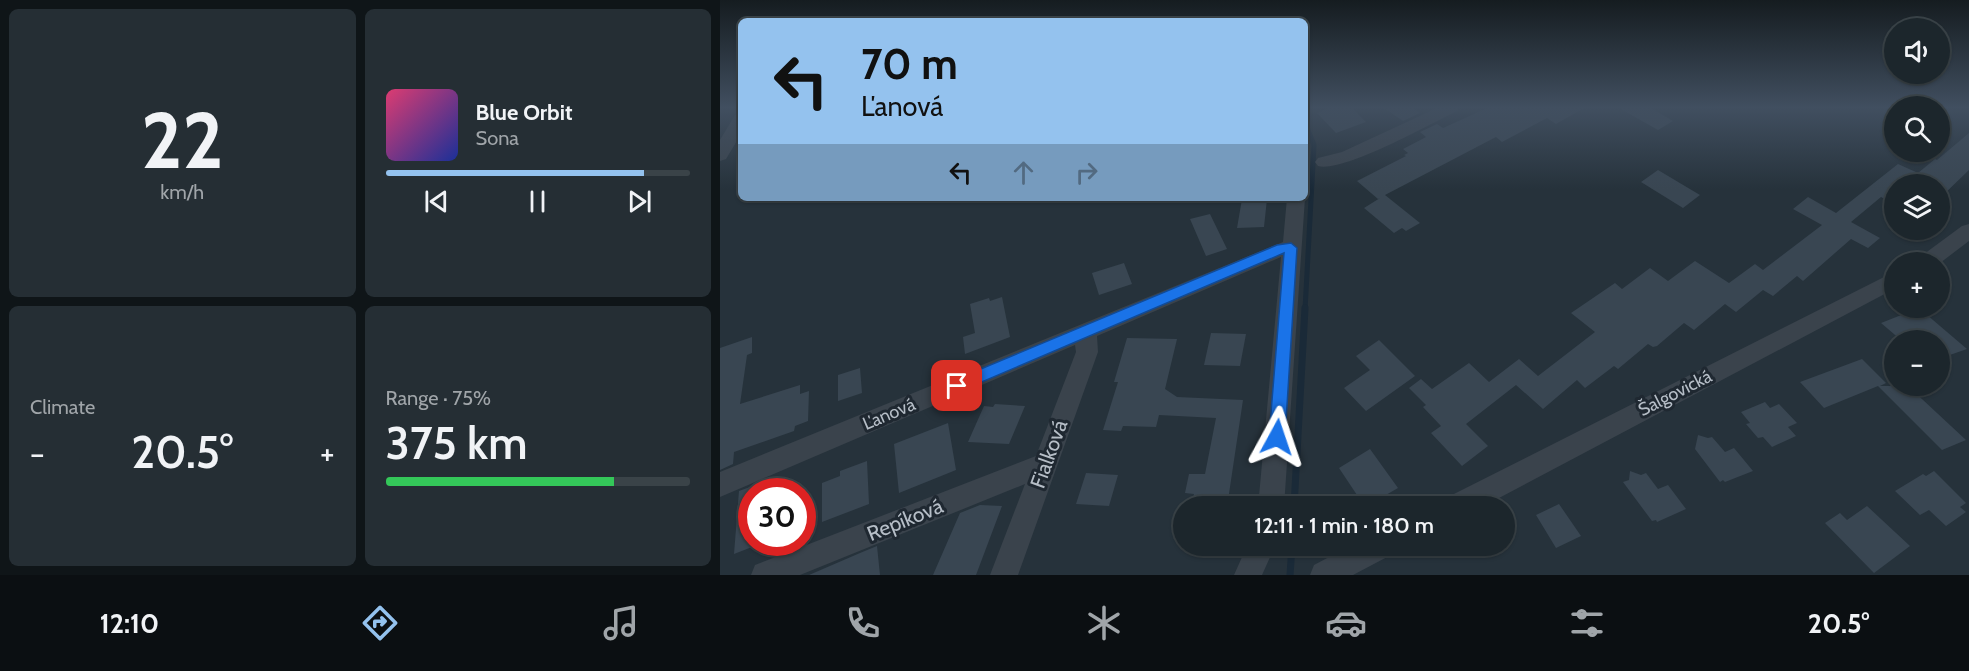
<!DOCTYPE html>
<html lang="en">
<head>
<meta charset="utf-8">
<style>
	:root { --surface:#1c262c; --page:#252e34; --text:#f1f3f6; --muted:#a0a5a9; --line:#3a4348; --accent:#94c2ee }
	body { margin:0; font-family:Cabin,sans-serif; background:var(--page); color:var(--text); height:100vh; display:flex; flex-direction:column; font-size:22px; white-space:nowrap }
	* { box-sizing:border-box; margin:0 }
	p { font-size:20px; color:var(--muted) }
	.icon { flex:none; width:33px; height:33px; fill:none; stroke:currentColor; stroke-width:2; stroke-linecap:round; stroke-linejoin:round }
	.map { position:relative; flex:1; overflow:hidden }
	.sheet { display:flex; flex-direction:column; gap:9px; padding:9px; background:#0f1518; width:720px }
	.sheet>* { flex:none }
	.hud { position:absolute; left:18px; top:18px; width:570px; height:183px; border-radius:9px; box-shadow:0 2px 4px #0004,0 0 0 2px var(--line); background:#94c2ee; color:#111; overflow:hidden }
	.tools { position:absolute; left:1164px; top:18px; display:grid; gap:12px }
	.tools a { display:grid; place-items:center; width:66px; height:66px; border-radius:50%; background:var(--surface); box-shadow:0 2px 4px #0004,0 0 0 2px var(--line); font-size:30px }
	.speed { position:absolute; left:18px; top:478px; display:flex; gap:12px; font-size:30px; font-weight:700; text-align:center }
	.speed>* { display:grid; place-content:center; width:78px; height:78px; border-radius:50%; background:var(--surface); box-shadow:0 2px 4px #0004,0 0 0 2px var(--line); line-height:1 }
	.speed .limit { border:9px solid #d22; background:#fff; color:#111 }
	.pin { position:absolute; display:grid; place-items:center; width:51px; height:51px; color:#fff; margin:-26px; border-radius:12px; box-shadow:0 3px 9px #0006 }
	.me { position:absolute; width:66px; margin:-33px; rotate:5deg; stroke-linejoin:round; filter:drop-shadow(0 0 4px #0008) }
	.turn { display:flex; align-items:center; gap:21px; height:126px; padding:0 24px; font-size:27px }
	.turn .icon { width:78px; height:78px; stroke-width:2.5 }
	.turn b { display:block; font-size:42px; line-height:51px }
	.lanes { display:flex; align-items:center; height:57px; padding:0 24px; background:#0003; justify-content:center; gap:30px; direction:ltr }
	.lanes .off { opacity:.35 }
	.big { font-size:45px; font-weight:600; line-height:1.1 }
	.sheet .widget { flex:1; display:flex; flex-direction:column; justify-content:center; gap:9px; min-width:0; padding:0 21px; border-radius:9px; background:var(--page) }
	.sheet .dial { align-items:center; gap:0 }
	.dial b { font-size:78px; line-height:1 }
	.song { display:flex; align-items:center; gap:18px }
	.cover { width:72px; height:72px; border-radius:9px; background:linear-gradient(135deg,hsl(340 70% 55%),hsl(230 70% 35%)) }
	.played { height:6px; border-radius:3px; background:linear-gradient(90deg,var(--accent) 85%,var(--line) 85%) }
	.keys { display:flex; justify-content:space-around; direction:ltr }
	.heat { display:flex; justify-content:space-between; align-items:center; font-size:33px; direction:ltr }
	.charge { height:9px; border-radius:4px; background:linear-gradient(90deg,#34c759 75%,var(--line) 0) }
	.sheet .tiles { flex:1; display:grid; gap:9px; grid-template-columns:repeat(2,1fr) }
	.trip { position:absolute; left:453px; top:496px; width:342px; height:60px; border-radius:30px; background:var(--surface); box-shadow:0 2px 4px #0004,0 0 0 2px var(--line); font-weight:600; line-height:60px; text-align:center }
	.tabs { display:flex; height:96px; justify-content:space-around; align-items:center; background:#0b0f12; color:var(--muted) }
	.tabs .icon { width:42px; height:42px }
	.tabs .current { color:var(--accent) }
	.tabs b { font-size:27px; color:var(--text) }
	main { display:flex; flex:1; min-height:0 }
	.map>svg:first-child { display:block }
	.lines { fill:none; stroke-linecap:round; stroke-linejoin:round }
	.stream-far1 { stroke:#1a2a38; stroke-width:5 }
	.stream { stroke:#1a2a38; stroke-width:7 }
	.building { fill:#394652 }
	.minor { fill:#3a434c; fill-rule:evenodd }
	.route { fill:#1a73e8; stroke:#114b97; stroke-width:1.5 }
	.labels { text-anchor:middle; stroke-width:6; stroke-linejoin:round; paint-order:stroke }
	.street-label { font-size:18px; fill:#b6bec7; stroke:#1f2831 }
	.near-street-label { font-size:21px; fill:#b6bec7; stroke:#1f2831 }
</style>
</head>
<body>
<main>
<section class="sheet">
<div class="tiles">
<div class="widget dial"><b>22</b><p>km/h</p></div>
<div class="widget">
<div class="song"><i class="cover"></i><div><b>Blue Orbit</b><p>Sona</p></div></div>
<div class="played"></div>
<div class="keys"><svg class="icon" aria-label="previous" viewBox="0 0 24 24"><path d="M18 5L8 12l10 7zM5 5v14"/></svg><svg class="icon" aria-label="pause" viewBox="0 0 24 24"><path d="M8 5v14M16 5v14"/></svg><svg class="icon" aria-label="next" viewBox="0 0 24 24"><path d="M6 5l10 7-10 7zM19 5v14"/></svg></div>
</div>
<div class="widget"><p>Climate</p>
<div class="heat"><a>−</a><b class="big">20.5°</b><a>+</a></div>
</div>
<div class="widget"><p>Range · 75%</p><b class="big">375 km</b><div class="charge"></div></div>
</div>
</section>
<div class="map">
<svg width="1249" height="575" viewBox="0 0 1249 575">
	<rect width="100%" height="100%" fill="#26323b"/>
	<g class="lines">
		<path class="stream-far1" d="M585 310 594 145 585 123"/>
		<path class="stream" d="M574 507 585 308
			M570 575 572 546"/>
	</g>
	<path class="building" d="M609 108H632L646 122 616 133 597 113Z
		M664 108H693L700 113 683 121Z
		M767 108H864L836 124 827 118 782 142 776 137 665 195 700 223 686 231 682 228 674 233 644 208 660 198 658 199 637 181 686 156 684 155 688 153 683 149 706 137 700 132 717 124 723 128Z
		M899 108H931L953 121 938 130Z
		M1249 133V170L1220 198V184H1174V204L1161 197 1131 222 1160 238 1148 248 1131 239 1083 281 1077 276 1053 296 1043 290 1016 312 1005 304 974 330 964 323 937 346 933 347 928 344 898 369 894 366 865 388 857 380 823 409 796 385 746 424 768 446 742 466 711 433 721 426 703 407 706 405 689 388 701 379 712 389 749 363 769 382 799 359 818 376 875 332 851 313 895 283 902 289 930 268 948 281 975 261 1009 283 1035 264 1043 270 1102 225 1073 209 1088 197 1116 213 1178 164 1198 173 1215 159 1217 160Z
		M938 170 980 195 963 208 921 182Z
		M522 199H547L544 227 517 228Z
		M490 214 507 249 486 256 470 219Z
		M404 263 412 284 379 295 372 273Z
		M282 297 290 337 245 354 243 337 255 333 250 304 269 298 270 301Z
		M1199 308 1220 326 1247 349 1227 356 1220 349V340H1210L1206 337 1200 340 1196 336 1181 340 1161 323Z
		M491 333 526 334 520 366 484 365Z
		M32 337V353L27 355 20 404 80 385V394L89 391 88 421 75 426 74 431 14 452 13 464 0 470V348Z
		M407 338 457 339 445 389 457 397 523 400 507 507H471L474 494 465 493 469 474H485L496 418 439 415 436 427 403 426 401 431 383 430 398 382H394Z
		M659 340 695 376 646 411 624 388 650 370 636 356Z
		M1142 359 1166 383 1160 386H1188L1246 440 1222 450 1158 386 1104 408 1080 382Z
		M140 368 142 393 118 401V375Z
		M1045 402 1050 408 1059 404 1077 423 1068 427 1076 436 1052 447 1043 437 1038 438 1026 424 1030 423 1021 412Z
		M275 404 305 406 289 444 248 442 264 406 273 407Z
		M228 423 236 470 179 493 174 444Z
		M978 435 988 438 992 437 1005 452 1014 448 1033 471 1005 482 1003 480 1000 482 975 449Z
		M650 449 678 488 645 507 619 468Z
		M147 461 149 504 102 522V483L120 476V471Z
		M910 471 921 475 926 473 938 489 948 485 966 509 937 522 936 520 932 521 903 482 909 480Z
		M1214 471 1246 503 1240 507 1246 512 1226 526 1209 510 1200 515 1175 491 1203 474 1206 476Z
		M366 473 398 475 389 506 356 504Z
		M30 487 32 547 14 554 19 491Z
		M839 504 861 536 836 548 816 515Z
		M260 505 282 506 256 575H213L240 513Z
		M1147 506 1190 546 1154 573 1105 523 1120 513 1127 520Z
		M157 546 160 575H89L140 553Z"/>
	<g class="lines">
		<path class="minor" d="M717 108H739L737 111C710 124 623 173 598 166L595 162 598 158 622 152Z
			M21 114V134L6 159 0 161V140L15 115Z
			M585 197V198L564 507H538L561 257 377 336 378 352 298 575H270L305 484 80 575H31L35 565 316 456 356 352 355 345 0 497V472L563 242 567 198Z
			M1249 224V241L1220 263 1197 262 1200 257 1242 226Z
			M1174 272V289L762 507H722L726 498Z
			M527 546H555L542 575H514Z
			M630 546H673L669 556 633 575H590L594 565Z"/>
	</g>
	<linearGradient id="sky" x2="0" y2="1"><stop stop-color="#151c20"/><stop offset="0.57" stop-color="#414f60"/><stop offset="1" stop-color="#414f60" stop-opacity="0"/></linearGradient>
	<rect width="1249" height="189" fill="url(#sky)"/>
	<path class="route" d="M571 243 577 248 565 437 563 442 557 444 551 442 549 437 564 253 243 390 237 392 232 390 229 386 232 381 557 245Z"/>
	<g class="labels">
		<g class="street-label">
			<text transform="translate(955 393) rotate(-27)" y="6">Šalgovická</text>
			<text transform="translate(169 414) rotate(-23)" y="6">Ľanová</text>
		</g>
		<g class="near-street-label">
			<text transform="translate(329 454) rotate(-70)" y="7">Fialková</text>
			<text transform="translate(185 520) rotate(-22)" y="7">Repíková</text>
		</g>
	</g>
</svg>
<div class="tools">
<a><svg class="icon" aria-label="sound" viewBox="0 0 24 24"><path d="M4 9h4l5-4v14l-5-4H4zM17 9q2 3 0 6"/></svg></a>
<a><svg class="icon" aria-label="search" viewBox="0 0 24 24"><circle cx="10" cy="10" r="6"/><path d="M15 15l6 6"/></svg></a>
<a><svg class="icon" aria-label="layers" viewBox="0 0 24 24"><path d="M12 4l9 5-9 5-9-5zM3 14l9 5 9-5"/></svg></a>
<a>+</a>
<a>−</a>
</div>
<div class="speed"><div class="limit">30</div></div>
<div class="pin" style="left:237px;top:386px;background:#d93025"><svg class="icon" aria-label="arrive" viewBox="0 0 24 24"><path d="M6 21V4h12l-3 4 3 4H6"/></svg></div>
<svg class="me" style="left:557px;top:437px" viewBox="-20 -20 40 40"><path d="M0-17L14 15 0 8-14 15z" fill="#1a73e8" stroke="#fff" stroke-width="4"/></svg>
<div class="trip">12:11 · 1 min · 180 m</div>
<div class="hud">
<div class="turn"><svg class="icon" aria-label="left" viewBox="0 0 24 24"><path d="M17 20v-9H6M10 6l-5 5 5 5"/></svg><div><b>70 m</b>Ľanová</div></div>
<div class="lanes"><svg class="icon" aria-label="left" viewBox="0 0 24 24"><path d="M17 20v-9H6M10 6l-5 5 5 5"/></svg><svg class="icon off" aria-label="ahead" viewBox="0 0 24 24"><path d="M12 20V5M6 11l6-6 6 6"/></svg><svg class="icon off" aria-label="right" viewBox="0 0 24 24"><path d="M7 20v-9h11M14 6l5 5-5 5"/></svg></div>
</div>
</div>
</main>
<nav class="tabs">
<b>12:10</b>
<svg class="icon current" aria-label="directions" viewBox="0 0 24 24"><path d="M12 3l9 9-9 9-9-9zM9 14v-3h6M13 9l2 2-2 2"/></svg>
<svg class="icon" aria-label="music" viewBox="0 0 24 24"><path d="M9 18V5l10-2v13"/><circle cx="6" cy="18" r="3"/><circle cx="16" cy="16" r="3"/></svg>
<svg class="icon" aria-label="phone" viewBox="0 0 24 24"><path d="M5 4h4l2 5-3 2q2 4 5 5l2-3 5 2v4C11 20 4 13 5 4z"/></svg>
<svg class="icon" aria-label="climate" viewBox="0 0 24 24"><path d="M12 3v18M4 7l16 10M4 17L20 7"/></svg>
<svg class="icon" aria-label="car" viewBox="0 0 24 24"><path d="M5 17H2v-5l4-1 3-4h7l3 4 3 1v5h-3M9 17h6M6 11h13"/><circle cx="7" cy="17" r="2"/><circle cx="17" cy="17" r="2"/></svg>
<svg class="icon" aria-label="filters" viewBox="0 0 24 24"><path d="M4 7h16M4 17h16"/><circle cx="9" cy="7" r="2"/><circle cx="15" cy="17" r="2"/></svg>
<b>20.5°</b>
</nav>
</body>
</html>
